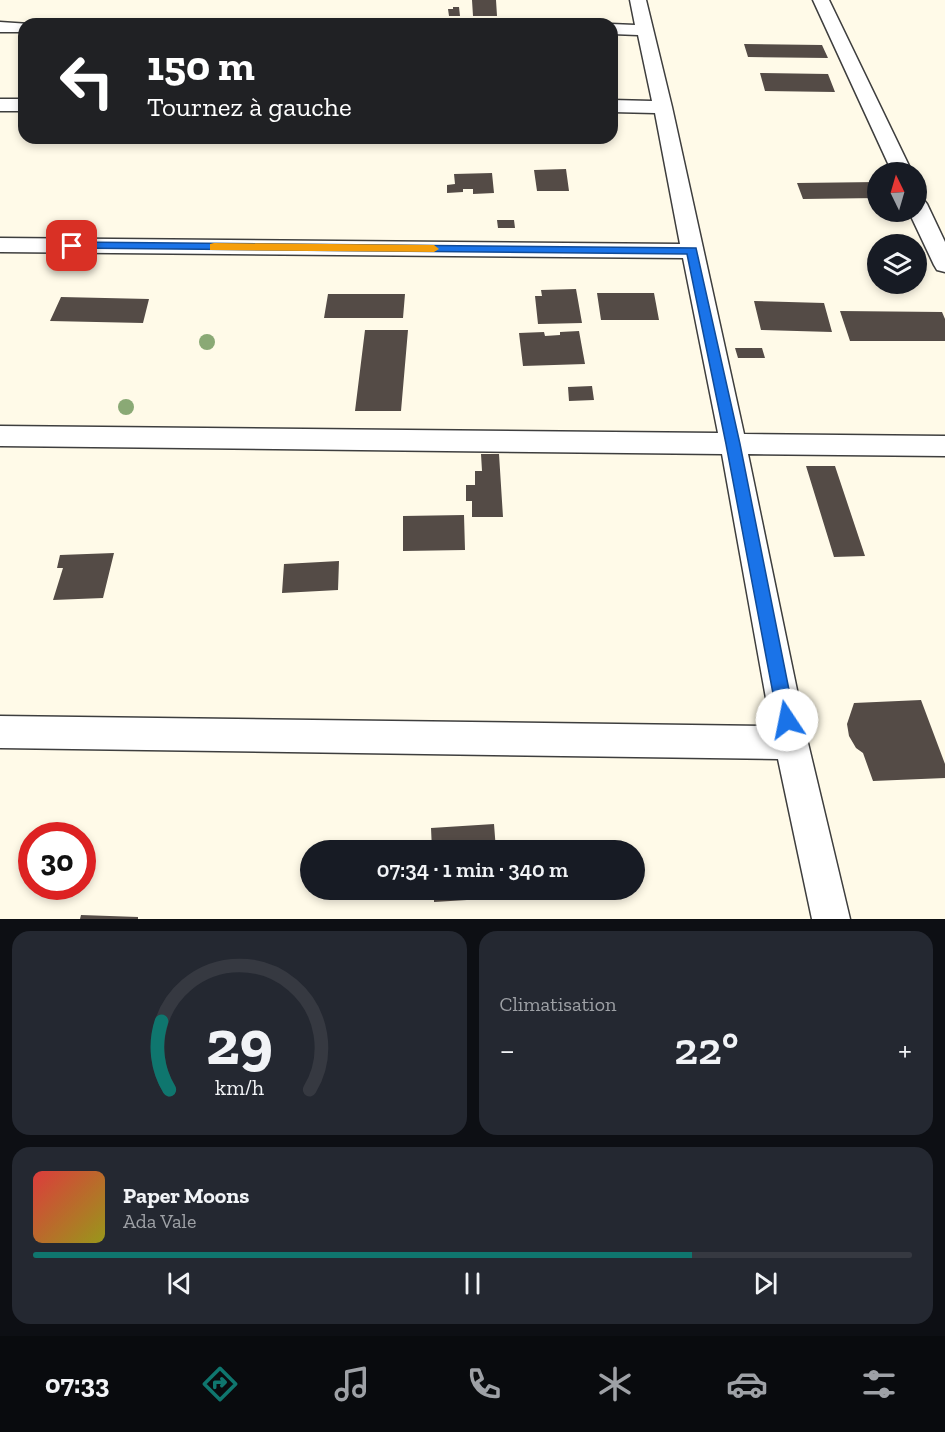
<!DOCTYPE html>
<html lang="fr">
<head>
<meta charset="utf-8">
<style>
	:root { --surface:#171b24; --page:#242831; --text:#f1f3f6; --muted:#9ea1a6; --line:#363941; --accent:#0f766e }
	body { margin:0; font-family:"Zilla Slab",serif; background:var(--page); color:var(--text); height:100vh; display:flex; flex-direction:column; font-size:22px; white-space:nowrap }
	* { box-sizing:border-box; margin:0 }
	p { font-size:20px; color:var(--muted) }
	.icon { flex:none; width:33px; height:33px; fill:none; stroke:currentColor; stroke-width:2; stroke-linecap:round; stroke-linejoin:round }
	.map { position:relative; height:919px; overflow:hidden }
	.panel { display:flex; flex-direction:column; gap:12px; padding:12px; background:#0d0f14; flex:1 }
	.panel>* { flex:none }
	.guide { position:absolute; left:18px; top:18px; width:600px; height:126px; border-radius:18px; box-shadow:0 3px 9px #0003; background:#202124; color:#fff; overflow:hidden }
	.needle { width:39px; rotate:355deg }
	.controls { position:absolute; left:867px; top:162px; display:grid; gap:12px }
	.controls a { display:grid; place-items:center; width:60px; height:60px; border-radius:50%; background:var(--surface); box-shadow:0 3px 9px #0003; font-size:30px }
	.speed { position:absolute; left:18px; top:822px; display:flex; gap:12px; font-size:30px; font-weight:700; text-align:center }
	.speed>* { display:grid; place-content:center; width:78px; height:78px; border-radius:50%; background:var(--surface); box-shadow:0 3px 9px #0003; line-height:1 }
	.speed .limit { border:9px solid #d22; background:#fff; color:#111 }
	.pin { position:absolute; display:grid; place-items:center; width:51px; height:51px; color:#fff; margin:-26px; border-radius:12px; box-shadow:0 3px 9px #0006 }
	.me { position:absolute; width:66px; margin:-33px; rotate:349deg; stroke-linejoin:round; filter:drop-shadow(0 0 4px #0008) }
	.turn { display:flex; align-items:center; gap:21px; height:126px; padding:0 30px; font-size:27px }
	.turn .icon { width:78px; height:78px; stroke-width:2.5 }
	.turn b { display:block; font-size:42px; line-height:51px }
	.big { font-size:45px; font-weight:600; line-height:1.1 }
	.panel .card { flex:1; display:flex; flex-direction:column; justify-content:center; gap:9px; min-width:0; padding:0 21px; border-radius:18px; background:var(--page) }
	.panel .dial { align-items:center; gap:0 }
	.dial svg { height:156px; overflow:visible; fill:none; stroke:var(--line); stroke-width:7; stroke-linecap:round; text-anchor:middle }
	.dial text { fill:var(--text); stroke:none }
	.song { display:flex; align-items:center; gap:18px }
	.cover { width:72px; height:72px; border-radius:9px; background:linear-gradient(135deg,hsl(0 70% 55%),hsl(60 70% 35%)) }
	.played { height:6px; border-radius:3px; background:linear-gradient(90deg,var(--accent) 75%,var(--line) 75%) }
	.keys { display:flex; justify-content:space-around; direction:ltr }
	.heat { display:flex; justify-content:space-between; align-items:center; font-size:33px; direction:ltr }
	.panel .tiles { flex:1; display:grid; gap:12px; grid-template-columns:1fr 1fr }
	.card:last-child { grid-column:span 2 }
	.trip { position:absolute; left:300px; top:840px; width:345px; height:60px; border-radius:30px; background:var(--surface); box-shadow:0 3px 9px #0003; font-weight:600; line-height:60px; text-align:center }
	.tab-bar { display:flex; height:96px; justify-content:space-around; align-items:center; background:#090b0e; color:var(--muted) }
	.tab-bar .icon { width:42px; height:42px }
	.tab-bar .current { color:var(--accent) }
	.tab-bar b { font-size:27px; color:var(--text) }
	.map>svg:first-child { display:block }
	.building { fill:#544b46 }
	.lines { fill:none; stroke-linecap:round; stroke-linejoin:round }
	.minor-casing { stroke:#3e3e3e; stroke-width:3 }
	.minor { fill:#fff; fill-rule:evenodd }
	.tree { fill:#8aa975 }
	.route { fill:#1a73e8; stroke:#114b97; stroke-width:1.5 }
	.slow { fill:#f59e0b }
</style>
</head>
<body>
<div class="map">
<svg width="945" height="919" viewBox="0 0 945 919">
	<rect width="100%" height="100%" fill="#fffae8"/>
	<path class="building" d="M472 0H496L497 16H473Z
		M453 7H459L460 16H449L448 9H453Z
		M744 44 822 45 828 58 748 57Z
		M760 73 828 74 835 92 765 91Z
		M566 169 569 191H537L534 170Z
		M492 173 494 193 473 194V189H463V192L447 193V185L455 184 454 174Z
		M878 182V198L803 199 797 183Z
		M497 220H514L515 228H498Z
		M576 289 582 323 538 324 535 296H542L541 290Z
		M597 293H654L659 320H601Z
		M328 294H405L403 318H324Z
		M61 297 149 299 143 323 50 321Z
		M754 301 824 303 832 332 761 330Z
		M840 311 942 312 945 319V341H850Z
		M365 330H408L401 411H355Z
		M579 331 585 364 523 366 519 333 544 332 545 336 560 335V332Z
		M735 348H762L765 358H738Z
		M592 386 594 400 569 401 568 387Z
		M481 454H499L503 517H472V501H466V485H475V471H482Z
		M806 466H835L865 556 834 557Z
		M464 515 465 550 403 551V516Z
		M114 553 103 598 53 600 63 568H57L60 555Z
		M339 561 338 590 282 593 284 564Z
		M921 700 945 764V778L873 781 863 753 856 748 849 736 847 724 854 703Z
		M494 824 496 850H432L431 828Z
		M434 890H499L500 898 434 902Z
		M81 915 138 917V919H80Z"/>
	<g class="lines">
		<g class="minor-casing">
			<path id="minor" d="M630 0H646L672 107 744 434 945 436V456L748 454 808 743 850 919H812L778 759 0 748V716L771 726 722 454 0 446V426L718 433 683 258 0 252V238L680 244 655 113 612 112V100L652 101 638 35 612 34 611 24 635 25Z
				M813 0H829L912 172H892Z
				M0 22 30 24H24V32H0Z
				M0 99H24V111H0Z
				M916 198 923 199 927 204 945 242V272L937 270 934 265 909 212H916Z"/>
		</g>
		<use href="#minor" class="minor"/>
	</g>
	<g class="tree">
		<circle cx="207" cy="342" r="8"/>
		<circle cx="126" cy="407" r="8"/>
	</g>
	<path class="route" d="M72 242 696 248 740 444 795 720 792 726 787 728 781 726 778 720 726 444 687 254 68 248 66 246Z"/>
	<path class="slow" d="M214 243 434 245 439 249 434 252 210 250V244Z"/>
</svg>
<div class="controls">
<a><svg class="needle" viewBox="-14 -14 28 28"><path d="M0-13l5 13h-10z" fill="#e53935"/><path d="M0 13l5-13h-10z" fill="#9ea1a6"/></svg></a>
<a><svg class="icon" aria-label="layers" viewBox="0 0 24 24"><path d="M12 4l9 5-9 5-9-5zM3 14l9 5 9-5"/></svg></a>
</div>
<div class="speed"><div class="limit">30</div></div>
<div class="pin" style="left:72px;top:246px;background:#d93025"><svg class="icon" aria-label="arrive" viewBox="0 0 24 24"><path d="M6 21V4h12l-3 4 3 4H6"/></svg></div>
<svg class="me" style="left:787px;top:720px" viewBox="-20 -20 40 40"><circle r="19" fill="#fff"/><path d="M0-13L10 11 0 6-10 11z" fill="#1a73e8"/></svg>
<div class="trip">07:34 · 1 min · 340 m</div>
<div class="guide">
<div class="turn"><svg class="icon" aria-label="left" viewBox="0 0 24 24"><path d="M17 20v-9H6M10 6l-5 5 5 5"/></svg><div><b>150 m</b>Tournez à gauche</div></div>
</div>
</div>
<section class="panel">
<div class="tiles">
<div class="card dial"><svg viewBox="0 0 100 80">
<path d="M14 69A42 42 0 1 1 86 69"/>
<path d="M14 69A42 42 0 0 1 10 34" stroke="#0f766e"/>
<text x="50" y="56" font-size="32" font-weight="700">29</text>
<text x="50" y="72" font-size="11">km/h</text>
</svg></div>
<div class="card"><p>Climatisation</p>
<div class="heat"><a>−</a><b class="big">22°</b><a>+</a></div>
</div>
<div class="card">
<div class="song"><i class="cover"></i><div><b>Paper Moons</b><p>Ada Vale</p></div></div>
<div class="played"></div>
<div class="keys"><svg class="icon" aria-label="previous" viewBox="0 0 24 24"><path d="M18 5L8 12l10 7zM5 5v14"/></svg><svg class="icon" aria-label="pause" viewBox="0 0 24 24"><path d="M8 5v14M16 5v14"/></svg><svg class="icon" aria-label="next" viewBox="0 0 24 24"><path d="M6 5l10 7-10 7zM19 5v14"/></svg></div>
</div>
</div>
</section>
<nav class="tab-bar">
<b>07:33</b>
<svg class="icon current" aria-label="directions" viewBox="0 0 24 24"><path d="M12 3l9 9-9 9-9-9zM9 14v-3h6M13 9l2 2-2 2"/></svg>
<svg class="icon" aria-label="music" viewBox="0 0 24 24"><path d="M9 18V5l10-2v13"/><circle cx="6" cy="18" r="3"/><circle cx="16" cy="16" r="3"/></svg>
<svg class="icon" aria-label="phone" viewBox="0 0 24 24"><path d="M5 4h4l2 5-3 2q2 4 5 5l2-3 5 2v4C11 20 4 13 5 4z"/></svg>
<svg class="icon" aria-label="climate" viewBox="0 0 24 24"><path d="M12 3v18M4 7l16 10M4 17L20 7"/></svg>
<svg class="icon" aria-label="car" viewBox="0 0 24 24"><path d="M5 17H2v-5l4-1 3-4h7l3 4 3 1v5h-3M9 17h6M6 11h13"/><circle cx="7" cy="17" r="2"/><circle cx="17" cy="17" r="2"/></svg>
<svg class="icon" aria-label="filters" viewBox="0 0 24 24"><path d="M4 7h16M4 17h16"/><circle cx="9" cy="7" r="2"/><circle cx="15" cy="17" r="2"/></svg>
</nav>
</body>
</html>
